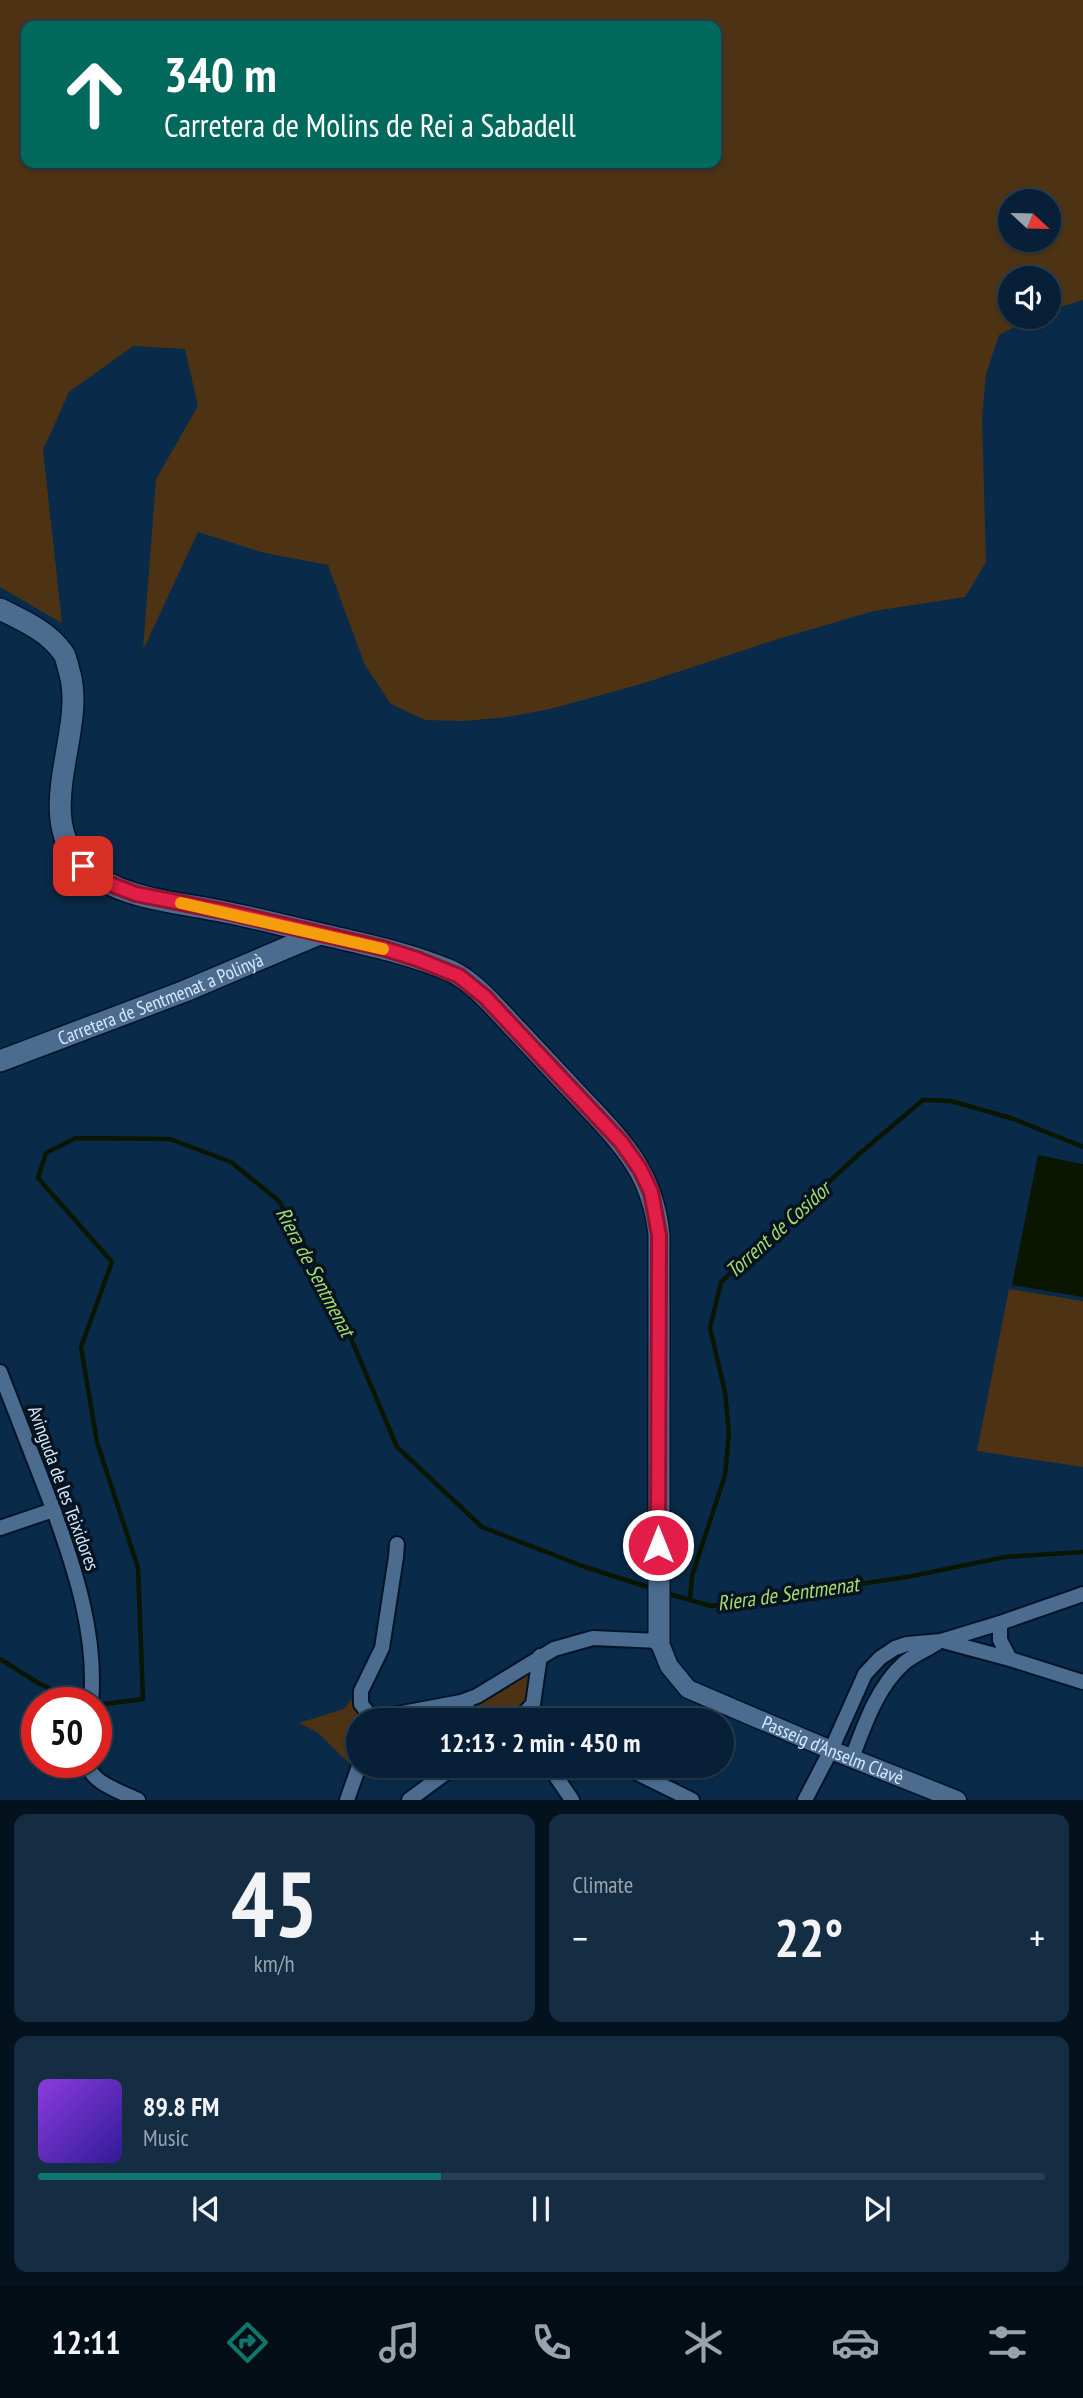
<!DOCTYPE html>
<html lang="en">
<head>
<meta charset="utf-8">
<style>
	:root { --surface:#072037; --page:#152d42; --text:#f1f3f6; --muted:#98a3ad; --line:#283e52; --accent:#0f766e }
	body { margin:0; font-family:"PT Sans Narrow",sans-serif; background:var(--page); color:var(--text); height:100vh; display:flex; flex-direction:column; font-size:26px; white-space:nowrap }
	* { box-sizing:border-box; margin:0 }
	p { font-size:23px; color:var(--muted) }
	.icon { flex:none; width:38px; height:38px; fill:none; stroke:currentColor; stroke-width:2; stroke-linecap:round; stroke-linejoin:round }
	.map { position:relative; height:1800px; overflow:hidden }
	.panel { display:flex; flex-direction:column; gap:14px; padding:14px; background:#04121e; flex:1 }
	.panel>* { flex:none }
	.guide { position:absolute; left:21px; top:21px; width:700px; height:147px; border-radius:14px; box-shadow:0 2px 5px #0004,0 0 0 2px var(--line); background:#00695c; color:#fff; overflow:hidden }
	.needle { width:46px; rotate:112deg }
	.buttons { position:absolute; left:998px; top:189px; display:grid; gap:14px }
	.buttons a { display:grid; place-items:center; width:63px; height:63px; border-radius:50%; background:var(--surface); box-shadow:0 2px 5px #0004,0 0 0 2px var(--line); font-size:35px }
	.speed { position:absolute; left:21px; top:1687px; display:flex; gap:14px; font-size:35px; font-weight:700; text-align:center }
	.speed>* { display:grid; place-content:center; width:91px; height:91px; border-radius:50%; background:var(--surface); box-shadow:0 2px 5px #0004,0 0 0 2px var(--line); line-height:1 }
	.speed .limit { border:10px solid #d22; background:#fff; color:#111 }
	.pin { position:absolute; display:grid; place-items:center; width:60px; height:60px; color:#fff; margin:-30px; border-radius:14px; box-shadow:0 4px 10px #0006 }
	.me { position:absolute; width:77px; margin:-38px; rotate:0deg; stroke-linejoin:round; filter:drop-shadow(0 0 5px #0008) }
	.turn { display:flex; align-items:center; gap:24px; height:147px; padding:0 28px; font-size:32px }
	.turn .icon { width:91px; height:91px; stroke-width:2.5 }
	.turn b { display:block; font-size:49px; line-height:60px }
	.big { font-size:52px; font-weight:800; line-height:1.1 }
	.panel .card { flex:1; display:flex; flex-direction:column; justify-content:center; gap:10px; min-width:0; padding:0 24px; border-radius:14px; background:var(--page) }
	.panel .dial { align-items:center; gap:0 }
	.dial b { font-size:91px; line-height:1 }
	.song { display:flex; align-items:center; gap:21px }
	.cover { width:84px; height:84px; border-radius:10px; background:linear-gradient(135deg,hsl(270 70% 55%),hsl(250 70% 35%)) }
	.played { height:7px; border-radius:4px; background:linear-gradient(90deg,var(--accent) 40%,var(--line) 40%) }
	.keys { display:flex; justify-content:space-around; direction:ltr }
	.heat { display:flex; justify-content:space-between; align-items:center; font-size:38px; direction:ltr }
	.panel .tiles { flex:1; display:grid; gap:14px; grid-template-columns:1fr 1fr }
	.card:last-child { grid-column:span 2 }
	.trip { position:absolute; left:346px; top:1708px; width:388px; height:70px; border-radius:35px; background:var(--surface); box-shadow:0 2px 5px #0004,0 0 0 2px var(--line); font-weight:800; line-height:70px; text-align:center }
	.tab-bar { display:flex; height:112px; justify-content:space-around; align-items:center; background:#030d16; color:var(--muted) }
	.tab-bar .icon { width:49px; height:49px }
	.tab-bar .current { color:var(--accent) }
	.tab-bar b { font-size:32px; color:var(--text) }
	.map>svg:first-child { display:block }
	.green { fill:#4d3313; fill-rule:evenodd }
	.water { fill:#0a1600 }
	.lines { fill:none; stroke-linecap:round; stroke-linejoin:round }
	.stream { stroke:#0a1600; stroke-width:4.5 }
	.minor-casing { stroke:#001328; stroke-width:18 }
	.tertiary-casing { stroke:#001328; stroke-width:21 }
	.secondary-casing { stroke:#001328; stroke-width:24 }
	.minor { stroke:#4b6c8f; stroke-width:14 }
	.tertiary { stroke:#4b6c8f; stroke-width:18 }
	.secondary { stroke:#4b6c8f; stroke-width:21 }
	.route-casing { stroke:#92132f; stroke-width:18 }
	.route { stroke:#e11d48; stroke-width:12 }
	.slow { stroke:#f59e0b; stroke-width:12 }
	.labels { text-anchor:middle; stroke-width:7; stroke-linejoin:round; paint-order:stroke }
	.street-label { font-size:19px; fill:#d6e9fd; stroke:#061320 }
	.water-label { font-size:21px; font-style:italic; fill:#a7dc69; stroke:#061320 }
</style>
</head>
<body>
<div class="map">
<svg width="1083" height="1800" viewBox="0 0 1083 1800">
	<rect width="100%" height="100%" fill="#092b49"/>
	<path class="green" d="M0 0H1083V300L1048 311V278H1010V317H1034L999 335 986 374 982 418 986 562 965 597 874 611 781 638 641 684 550 709 507 717 465 721 425 720 391 704 365 665 328 565 265 553 198 532 143 650 156 479 198 406 185 349 133 346 69 392 43 450 62 623 0 587ZM26 26H716V163H26ZM1010 201H1048V240H1010Z
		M1009 1289 1083 1301V1467L977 1451Z
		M534 1667 529 1702 508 1720H482L469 1704Z
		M352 1699 365 1719 359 1720V1738L349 1763 317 1732 299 1723 344 1709Z"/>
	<path class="water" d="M1038 1155 1083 1164V1297L1012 1285Z"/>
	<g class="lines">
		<path class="stream" d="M666 1593 711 1606 907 1577 1005 1557 1083 1552
			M690 1600 692 1576 725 1475 729 1433 725 1392 710 1328 721 1282 859 1154 923 1100 951 1101 1014 1119 1083 1147
			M0 1659 40 1684 83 1703
			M96 1705 143 1699 138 1568 97 1442 81 1347 112 1262 38 1178 46 1153 76 1138 170 1139 231 1162 279 1201 333 1296 397 1447 482 1527 585 1567 651 1588"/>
		<g class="minor-casing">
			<path id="minor" d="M0 1372C18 1418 36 1464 54 1511 76 1572 97 1637 91 1703
				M0 1528 53 1510
				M1000 1623V1640L1010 1659
				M943 1641 1010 1659 1083 1682
				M461 1702 477 1720
				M376 1718 461 1702 477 1696 554 1649 593 1638 659 1641
				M376 1718 368 1713 361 1704V1691L382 1648 396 1557 397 1544
				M518 1720 533 1704 540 1656
				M852 1758C864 1726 877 1687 904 1663 914 1655 926 1650 937 1643
				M88 1762C88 1782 122 1792 138 1800
				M549 1766 572 1800
				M623 1766 692 1800
				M347 1800 359 1766
				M409 1800 455 1766
				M805 1800 831 1750 865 1674 880 1658 895 1648 907 1644 941 1641 1000 1623 1083 1594"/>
		</g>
		<g class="tertiary-casing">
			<g id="tertiary">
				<path id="s1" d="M659 1641 669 1666 688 1689 831 1750 957 1800"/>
			</g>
		</g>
		<g class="secondary-casing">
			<g id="secondary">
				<path d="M0 609C24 621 48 631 64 654 67 660 68 668 70 674 86 733 30 818 85 868 121 900 180 902 225 912 261 919 297 929 334 937 373 946 414 955 451 971 474 982 493 1005 510 1023 531 1045 551 1067 572 1089 616 1137 652 1166 659 1235V1641"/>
				<path id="s2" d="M0 1061 185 991 319 934"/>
			</g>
		</g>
		<use href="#minor" class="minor"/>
		<use href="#tertiary" class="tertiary"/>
		<use href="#secondary" class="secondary"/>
	</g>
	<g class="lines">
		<g class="route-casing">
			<path id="route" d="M83 866 102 881 136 894 227 912 382 948 417 959 459 976 485 997 621 1142 640 1169 651 1192 659 1235 658 1545"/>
		</g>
		<use href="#route" class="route"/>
		<path class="slow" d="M181 903 383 949"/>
	</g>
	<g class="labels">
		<g class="street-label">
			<text dy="7" stroke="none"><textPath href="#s2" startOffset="172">Carretera de Sentmenat a Polinyà</textPath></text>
			<text transform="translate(64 1488) rotate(70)" y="7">Avinguda de les Teixidores</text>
			<text dy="7" stroke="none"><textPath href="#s1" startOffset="214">Passeig d'Anselm Clavè</textPath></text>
		</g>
		<g class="water-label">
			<text transform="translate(778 1230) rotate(-42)" y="7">Torrent de Cosidor</text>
			<text transform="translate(315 1272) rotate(62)" y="7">Riera de Sentmenat</text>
			<text transform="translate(788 1594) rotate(-8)" y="7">Riera de Sentmenat</text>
		</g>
	</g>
</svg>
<div class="buttons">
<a><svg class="needle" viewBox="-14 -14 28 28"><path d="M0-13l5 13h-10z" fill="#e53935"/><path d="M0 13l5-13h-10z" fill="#98a3ad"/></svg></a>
<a><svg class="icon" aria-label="sound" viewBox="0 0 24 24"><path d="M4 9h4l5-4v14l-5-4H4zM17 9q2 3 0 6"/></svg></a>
</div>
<div class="speed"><div class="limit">50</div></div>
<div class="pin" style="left:83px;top:866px;background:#d93025"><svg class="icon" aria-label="arrive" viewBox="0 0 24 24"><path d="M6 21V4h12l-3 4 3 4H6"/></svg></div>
<svg class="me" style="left:658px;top:1545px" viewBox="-20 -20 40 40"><circle r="17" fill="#e11d48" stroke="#fff" stroke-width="3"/><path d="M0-11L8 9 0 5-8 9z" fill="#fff"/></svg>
<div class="trip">12:13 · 2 min · 450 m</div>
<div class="guide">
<div class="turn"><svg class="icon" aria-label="ahead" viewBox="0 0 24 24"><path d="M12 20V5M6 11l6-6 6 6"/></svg><div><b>340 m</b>Carretera de Molins de Rei a Sabadell</div></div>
</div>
</div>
<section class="panel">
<div class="tiles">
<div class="card dial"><b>45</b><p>km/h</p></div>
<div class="card"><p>Climate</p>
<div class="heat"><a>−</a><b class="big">22°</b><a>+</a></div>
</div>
<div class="card">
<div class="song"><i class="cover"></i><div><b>89.8 FM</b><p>Music</p></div></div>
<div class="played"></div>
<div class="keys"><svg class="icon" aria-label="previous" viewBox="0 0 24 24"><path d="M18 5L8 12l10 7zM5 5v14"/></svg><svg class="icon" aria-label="pause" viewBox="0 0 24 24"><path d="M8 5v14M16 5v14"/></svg><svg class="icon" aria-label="next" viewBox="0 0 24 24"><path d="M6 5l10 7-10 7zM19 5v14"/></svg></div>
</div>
</div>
</section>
<nav class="tab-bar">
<b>12:11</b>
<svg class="icon current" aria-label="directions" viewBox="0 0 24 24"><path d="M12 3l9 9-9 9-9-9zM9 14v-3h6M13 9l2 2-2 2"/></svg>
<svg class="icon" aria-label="music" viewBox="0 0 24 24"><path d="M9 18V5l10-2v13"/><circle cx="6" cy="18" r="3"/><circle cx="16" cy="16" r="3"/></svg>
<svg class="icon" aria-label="phone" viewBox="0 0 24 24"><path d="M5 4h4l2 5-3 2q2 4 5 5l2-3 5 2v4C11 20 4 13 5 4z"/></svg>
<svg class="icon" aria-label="climate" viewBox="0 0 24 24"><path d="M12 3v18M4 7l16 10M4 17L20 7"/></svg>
<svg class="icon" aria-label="car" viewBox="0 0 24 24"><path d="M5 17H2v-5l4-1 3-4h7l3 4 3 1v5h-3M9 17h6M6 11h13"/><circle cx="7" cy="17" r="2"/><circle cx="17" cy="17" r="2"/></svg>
<svg class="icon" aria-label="filters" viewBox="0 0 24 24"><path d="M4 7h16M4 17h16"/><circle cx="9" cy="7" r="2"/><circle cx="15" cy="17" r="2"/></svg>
</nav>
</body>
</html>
